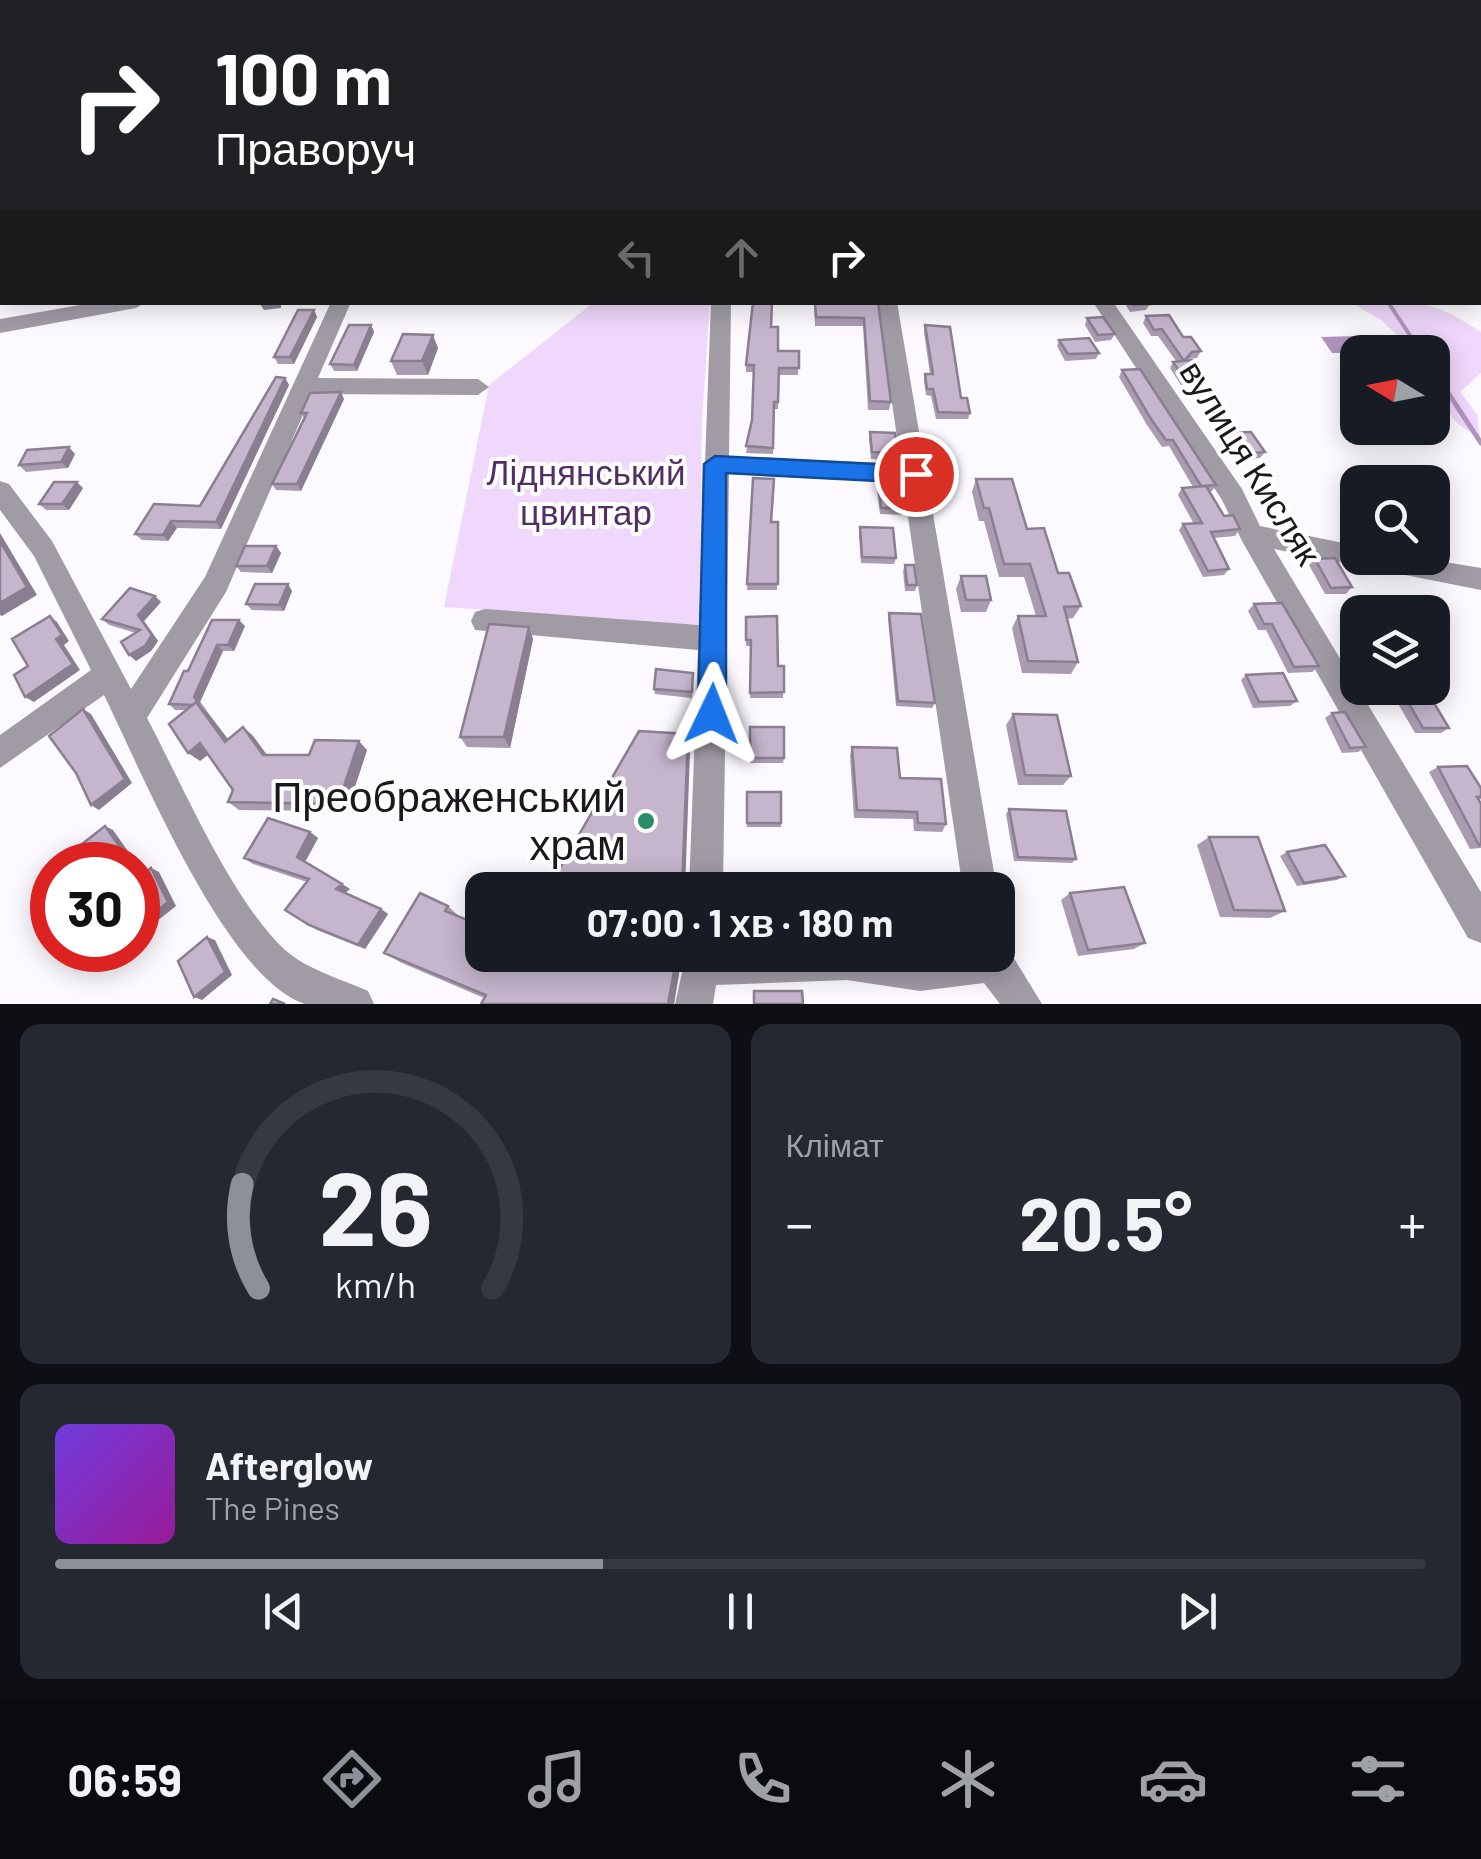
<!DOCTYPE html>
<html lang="uk">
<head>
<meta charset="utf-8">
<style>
	:root { --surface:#171b24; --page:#242831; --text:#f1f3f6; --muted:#9ea1a6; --line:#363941; --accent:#8c9099 }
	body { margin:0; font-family:Barlow,sans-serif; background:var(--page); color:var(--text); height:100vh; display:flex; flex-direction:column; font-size:38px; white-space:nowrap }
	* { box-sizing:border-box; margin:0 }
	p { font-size:32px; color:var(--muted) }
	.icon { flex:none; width:55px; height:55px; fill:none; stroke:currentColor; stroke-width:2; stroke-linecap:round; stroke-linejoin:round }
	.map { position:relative; height:1004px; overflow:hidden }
	.details { display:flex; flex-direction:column; gap:20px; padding:20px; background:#0d0f14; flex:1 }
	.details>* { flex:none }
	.guide { position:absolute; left:0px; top:0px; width:1482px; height:305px; box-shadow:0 5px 25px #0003; background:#202124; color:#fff; overflow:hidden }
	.needle { width:65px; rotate:280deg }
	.fabs { position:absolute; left:1340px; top:335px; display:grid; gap:20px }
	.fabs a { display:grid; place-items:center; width:110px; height:110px; border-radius:20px; background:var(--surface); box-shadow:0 5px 25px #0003; font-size:50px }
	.speed { position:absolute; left:30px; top:842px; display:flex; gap:20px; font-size:50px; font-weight:700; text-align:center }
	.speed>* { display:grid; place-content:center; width:130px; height:130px; border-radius:50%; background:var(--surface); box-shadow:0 5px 25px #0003; line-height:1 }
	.speed .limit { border:15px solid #d22; background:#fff; color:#111 }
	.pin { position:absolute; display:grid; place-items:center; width:85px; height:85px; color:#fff; margin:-42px; border:5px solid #fff; border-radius:50%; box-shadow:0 2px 10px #0007 }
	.me { position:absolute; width:110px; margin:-55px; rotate:2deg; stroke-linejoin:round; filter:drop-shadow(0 0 8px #0008) }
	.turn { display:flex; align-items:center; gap:35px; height:210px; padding:0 50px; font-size:45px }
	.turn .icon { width:130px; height:130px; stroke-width:2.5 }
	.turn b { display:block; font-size:70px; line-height:85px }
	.lanes { display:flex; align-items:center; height:95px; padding:0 50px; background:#0003; justify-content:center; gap:50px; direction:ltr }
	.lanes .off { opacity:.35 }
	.big { font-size:75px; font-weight:700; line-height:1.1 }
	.details .tile { flex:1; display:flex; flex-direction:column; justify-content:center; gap:15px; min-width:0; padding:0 35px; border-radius:20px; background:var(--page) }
	.details .dial { align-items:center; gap:0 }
	.dial svg { height:260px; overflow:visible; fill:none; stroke:var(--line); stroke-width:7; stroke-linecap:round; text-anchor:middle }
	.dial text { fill:var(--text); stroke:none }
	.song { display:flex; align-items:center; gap:30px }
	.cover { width:120px; height:120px; border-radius:15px; background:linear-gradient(135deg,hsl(260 70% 55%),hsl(300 70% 35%)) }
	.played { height:10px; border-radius:5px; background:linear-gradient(90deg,var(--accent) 40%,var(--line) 40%) }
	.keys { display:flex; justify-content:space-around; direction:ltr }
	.heat { display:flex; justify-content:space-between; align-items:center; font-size:55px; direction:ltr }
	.details .tiles { flex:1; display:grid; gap:20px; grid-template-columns:1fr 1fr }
	.tile:last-child { grid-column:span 2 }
	.trip { position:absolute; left:465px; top:872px; width:550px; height:100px; border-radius:20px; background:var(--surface); box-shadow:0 5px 25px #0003; font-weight:700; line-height:100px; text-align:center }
	.menu { display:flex; height:160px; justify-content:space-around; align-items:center; background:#090b0e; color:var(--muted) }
	.menu .icon { width:70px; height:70px }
	.menu .current { color:var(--accent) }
	.menu b { font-size:45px; color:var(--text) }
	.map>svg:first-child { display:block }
	.green { fill:#efd8fb }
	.water { fill:#b195bf }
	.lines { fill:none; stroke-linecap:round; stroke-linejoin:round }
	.stream-far1 { stroke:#b195bf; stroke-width:4 }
	.stream { stroke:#b195bf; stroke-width:5 }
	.minor { fill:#a19ba5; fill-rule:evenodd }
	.wall { fill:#a99cb0 }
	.shaded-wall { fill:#8a7f90 }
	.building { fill:#c5b5cd; stroke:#8a7f90; stroke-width:2.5 }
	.route { fill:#1a73e8; stroke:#114b97; stroke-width:2.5 }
	.poi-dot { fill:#298d68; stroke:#fff; stroke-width:4 }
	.labels { text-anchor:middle; stroke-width:8; stroke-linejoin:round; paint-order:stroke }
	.street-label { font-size:35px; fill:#1c161e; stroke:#fff }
	.park-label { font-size:35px; fill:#522e64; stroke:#fff }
	.near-poi-label { font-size:42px; fill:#1c161e; stroke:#fff; text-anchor:end }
</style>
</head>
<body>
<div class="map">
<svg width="1481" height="1004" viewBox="0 0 1481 1004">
	<rect width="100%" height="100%" fill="#fdfaff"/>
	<path class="green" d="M593 303H710L702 421 699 625 444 607 489 385Z
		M1352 303C1415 302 1427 296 1481 332V373L1460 392 1477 414 1480 436C1445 425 1432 387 1432 352H1415L1381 320Z"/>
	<path class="water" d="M1392 335 1407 352 1332 353 1321 337Z"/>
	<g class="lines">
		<path class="stream-far1" d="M1388 302 1421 352
			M1432 369 1439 379"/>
		<path class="stream" d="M1437 376 1481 443"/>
		<path class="minor" d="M1480 202H1481V212H1480Z
			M0 280H2V292H0Z
			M97 302H146L136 308 0 333V319Z
			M331 302H351L318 378 478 379 489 387 478 395 312 394 226 592 147 718C182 784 232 901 285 950 308 970 341 979 368 991L374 1004C354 1004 324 1004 305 1004 226 979 141 770 104 695L0 768V735L91 670 34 556 0 510V481L9 484 52 541 131 689 205 577Z
			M711 302H731L729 456 901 464 877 302H897L997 890H963L903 483 729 474 723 890H689L698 650 475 630 471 621 475 612 485 609 699 625Z
			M1093 302H1113L1242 489 1260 526 1358 546V558H1421L1481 568V590L1274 549 1481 892V943L1468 938 1242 541 1222 500Z
			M998 940 1004 942 1042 1004H1000L984 983 920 991 847 980 716 985 713 1004H675L686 955H998Z"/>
	</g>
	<path class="wall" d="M814 302H878L891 402 889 410H868L863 326H815Z
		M1124 302H1149L1150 304 1146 310 1130 312Z
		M314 310 317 317 294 364H278L274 357Z
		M1146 316 1201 351 1197 358 1188 359 1186 361 1204 377 1200 384 1181 385 1170 368 1173 362 1176 361 1158 336H1151L1143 323Z
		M1087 318 1115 334 1111 340 1095 342 1085 325Z
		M371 325 374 332 357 371H334L330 364Z
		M925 325 970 413 968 419H936L931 396 926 395 924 381 925 374H930L924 332Z
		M771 327 778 351H799L798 375H779L778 409H774L773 454 746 453 752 420 754 372H746V365Z
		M1059 340 1099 353 1096 359 1065 361 1057 346Z
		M438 348 428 375H397L391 361Z
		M1122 370 1216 485 1212 491 1209 492 1224 516 1240 529 1235 536 1214 538 1229 569 1224 575 1203 577 1179 530 1183 524H1194L1178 495 1182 488 1193 487 1169 446 1162 447 1147 425 1119 377Z
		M285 378 289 385 221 529 177 528 168 541 142 540 135 534 200 506Z
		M344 399 301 491 276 490 272 484 304 418 301 413Z
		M870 432 898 453 897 460 871 459 869 439Z
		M1226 433 1265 452 1260 458 1236 460 1222 440Z
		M75 454 68 468 26 472 19 465Z
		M753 478 771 522H778L777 590H747Z
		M976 479 1027 529 1081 606 1073 618 1067 619 1078 662 1071 674 1022 673 1012 628 1018 616H1036L1024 577H999L984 521H979L972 492Z
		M879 484 906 508 904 515 880 514 877 491Z
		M83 488 69 510H46L39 504Z
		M860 527 896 558 894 564 861 563 859 534Z
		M276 546 281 553 272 573 241 572 236 566Z
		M1315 559 1352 587 1346 594H1325L1309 565Z
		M905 565 917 585 915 591H905L903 571Z
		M961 576 991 600 986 612H961L956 589Z
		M292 591 284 611 252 610 246 604Z
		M155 596 161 602 144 621 158 641 151 651 136 661V633L109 625 102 619Z
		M1254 604 1319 666 1312 672 1288 673 1266 630H1258L1248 611Z
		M889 613 935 703 932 708 896 706 888 619Z
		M746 617 778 666H784L783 698H750L751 646H746Z
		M212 620 245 626 234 651H223L200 702 228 739 243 727 253 736 266 755H309L367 750 347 811 239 810 228 802 233 790 208 755 200 761 186 710H175L169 704 188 671Z
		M529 627 533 639 510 748 467 747 460 737Z
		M1246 675 1297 701 1290 706 1253 708 1241 680Z
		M693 679 692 698 655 694 654 689Z
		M1389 688H1425L1449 728 1441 733H1415Z
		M1332 713 1366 747 1358 752 1342 753 1325 718Z
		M1013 714 1071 776 1063 785H1018L1006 725Z
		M750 727 784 758 783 763H750Z
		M852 747 900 778 946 824 942 832 914 831 913 819 854 818 850 756Z
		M1438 767 1481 788V799L1479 800 1481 804V848L1470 849 1429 772Z
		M747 792 781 823V827H747Z
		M1009 809 1076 859 1072 863 1014 861 1006 814Z
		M310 832 318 838 305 862 350 889 345 893 381 909 388 914 365 949 317 930 285 910 307 882 253 864 244 858Z
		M1209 837 1285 911 1270 918 1220 917 1197 845Z
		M1287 852 1345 876 1337 880 1297 886 1280 856Z
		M1070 893 1145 943 1134 949 1078 956 1061 900Z
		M448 906 460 917 482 955H682L674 1004H481L484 998 402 963 384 953Z"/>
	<path class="shaded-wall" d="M267 302H281V308L264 310 260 304Z
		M314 310 317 317 294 364 290 357Z
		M371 325 374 332 357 371 354 365Z
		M433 335 438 348 428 375 422 361Z
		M285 378 289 385 221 529 216 522Z
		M341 392 344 399 301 491 297 484Z
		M69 447 75 454 68 468 61 462Z
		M77 482 83 488 69 510 62 504Z
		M171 521 177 528 168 541 163 535Z
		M0 533 37 595 2 616 0 615Z
		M276 546 281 553 272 573 267 566Z
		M288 584 292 591 284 611 279 605Z
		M155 596 161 602 144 621 158 641 151 651 136 661 129 655 145 646 138 615Z
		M50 616 57 622 69 641 64 645 80 670 34 702 25 697 56 639Z
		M239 620 245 626 234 651 228 645Z
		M529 627 533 639 510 748 504 737Z
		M217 645 223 651 200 702 207 711 194 697Z
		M196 702 207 712 236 750 225 742Z
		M83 709 91 714 132 783 99 810 91 805Z
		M243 727 253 736 273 763 263 755Z
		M688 734 690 752 685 890H682Z
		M359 741 367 750 347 811 338 804Z
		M200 743 211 752 200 761 188 753Z
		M105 826 113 830 132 857 122 865H108Z
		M310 832 318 838 305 862 297 857Z
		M151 868 159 872 176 906 147 929 139 926Z
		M342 884 350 889 344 894 336 889Z
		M381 909 388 914 365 949 358 945Z
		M207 937 215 940 232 975 202 1000 194 997Z
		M677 955H682L674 1004H668Z"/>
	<path class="building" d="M2 244V264L0 265V245Z
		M753 302H772L771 327H778V351H799V368H779L778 402H774L773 448 746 446 752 420 754 365H746Z
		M815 302H878L891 402 870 401 864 318 816 317Z
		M1132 302H1149L1150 304 1134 305Z
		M298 310H314L290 357H274Z
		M1169 315 1183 337H1191L1201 351 1192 352 1184 361 1162 329 1154 330 1146 316Z
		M1103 317 1115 334 1098 335 1087 318Z
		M349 325H371L354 365 330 364Z
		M925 325 950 327 961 398H967L970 413 938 412 933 389H927L925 374H933Z
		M403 334 433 335 422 361H391Z
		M1089 338 1099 353 1068 354 1059 340Z
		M1192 360 1204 377 1185 379 1173 362Z
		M1140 369 1216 485 1201 486 1173 440H1166L1151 419 1122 370Z
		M276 377 285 378 216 522 171 521 163 535 135 534 154 504 200 506Z
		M341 392 297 484H272L307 413H301L310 393Z
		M870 432 895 433 898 453 872 452Z
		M1251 432 1265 452 1241 454 1226 433Z
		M69 447 61 462 19 465 27 450Z
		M753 478 774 479 771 522H778V584H747Z
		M976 479H1012L1027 529 1044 528 1058 573H1069L1081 606 1064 607 1078 662 1028 661 1018 616H1046L1030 564H1004L989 508H984Z
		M54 482H77L62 504H39Z
		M879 484 902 485 906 508H881Z
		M1206 486 1224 516 1233 515 1240 529 1211 532 1229 569 1208 571 1183 524 1202 523 1182 488Z
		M860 527 893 528 896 558 862 557Z
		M0 541 27 587 0 603Z
		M245 546H276L267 566H236Z
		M1335 558 1352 587 1331 588 1315 559Z
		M905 565H914L917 585H907Z
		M961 576H986L991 600H966Z
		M255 584H288L279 605 246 604Z
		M130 588 155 596 138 615 152 635 145 646 129 655 121 642 140 630 102 619Z
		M1282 603 1319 666 1294 667 1272 624H1264L1254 604Z
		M889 613 921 614 935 703 898 701Z
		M50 616 62 635 56 639 73 664 25 697 14 675 28 666 12 639Z
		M777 616 778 666H784V692L750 693 751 640H746V617Z
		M212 620H239L228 645H217L194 697 200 705 196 702 193 705 169 704 184 671H188Z
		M489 624 529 627 504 737H460Z
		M656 669 693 673 692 692 654 689Z
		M1283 673 1297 701 1259 702 1246 675Z
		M1400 688H1425L1449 728H1423Z
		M196 702 225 742 243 727 263 755H309L315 740 359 741 338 804 228 802 233 790 200 743 188 753 169 724Z
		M83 709 125 779 91 805 76 773 49 736Z
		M1345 712 1366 747 1350 748 1332 713Z
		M1013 714 1057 715 1071 776 1025 775Z
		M750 727H784V758H750Z
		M639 731 688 734 682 890H547Z
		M852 747 897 748 900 778 941 779 946 824 918 823 917 812 857 810Z
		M1467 766 1481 788V797H1477L1481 804V844L1479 845 1438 767Z
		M747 792H781V823H747Z
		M1009 809 1066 811 1076 859 1018 857Z
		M268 818 310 832 297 857 342 884 336 889 381 909 358 945 309 925 285 910 309 879 244 858Z
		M105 826 124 853 108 865H81L73 851Z
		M1209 837H1258L1285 911 1234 910Z
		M1325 845 1345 876 1304 883 1287 852Z
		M151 868 168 902 139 926 138 878Z
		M734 883H771L772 890H734Z
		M1124 887 1145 943 1088 950 1070 893Z
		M420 893 448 906 445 911 482 926V955H677L668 1004H481L486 995 384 953Z
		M207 937 225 972 194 997 178 961Z
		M754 991H802L803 1004H754Z
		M273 999 285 1004H270Z"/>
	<linearGradient id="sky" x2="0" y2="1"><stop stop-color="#92a8d8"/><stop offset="0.55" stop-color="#fefdff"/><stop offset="1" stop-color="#fefdff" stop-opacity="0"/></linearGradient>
	<rect width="1481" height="310" fill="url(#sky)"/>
	<path class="route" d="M715 456 916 466 927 474 916 483 726 473V714L722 723 712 727 702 723 698 714 704 464Z"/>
	<circle class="poi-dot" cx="646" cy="821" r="10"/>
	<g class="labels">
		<g class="street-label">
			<text transform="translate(1250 463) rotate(58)" y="12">вулиця Кисляк</text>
		</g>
		<g class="park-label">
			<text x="586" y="485">Ліднянський<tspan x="586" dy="40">цвинтар</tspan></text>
		</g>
		<g class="near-poi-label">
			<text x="626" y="812">Преображенський<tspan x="626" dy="48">храм</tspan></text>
		</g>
	</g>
</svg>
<div class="fabs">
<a><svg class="needle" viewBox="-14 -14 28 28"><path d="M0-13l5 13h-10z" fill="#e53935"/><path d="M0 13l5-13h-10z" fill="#9ea1a6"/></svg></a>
<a><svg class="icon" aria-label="search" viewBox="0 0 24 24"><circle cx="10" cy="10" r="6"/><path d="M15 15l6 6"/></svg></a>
<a><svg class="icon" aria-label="layers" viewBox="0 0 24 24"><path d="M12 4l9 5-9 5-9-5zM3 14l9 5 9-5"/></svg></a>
</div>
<div class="speed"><div class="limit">30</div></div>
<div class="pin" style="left:916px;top:474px;background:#d93025"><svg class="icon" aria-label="arrive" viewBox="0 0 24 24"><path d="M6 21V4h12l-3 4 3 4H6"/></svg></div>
<svg class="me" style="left:712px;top:714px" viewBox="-20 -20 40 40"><path d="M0-17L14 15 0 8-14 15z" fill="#1a73e8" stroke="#fff" stroke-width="4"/></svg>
<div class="trip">07:00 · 1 хв · 180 m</div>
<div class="guide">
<div class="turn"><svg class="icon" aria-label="right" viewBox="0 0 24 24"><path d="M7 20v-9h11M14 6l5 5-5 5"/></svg><div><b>100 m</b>Праворуч</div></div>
<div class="lanes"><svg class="icon off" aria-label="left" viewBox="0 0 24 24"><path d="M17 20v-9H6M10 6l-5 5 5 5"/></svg><svg class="icon off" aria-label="ahead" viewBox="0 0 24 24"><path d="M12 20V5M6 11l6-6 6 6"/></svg><svg class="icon" aria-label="right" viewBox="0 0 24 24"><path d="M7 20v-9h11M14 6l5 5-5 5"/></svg></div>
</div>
</div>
<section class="details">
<div class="tiles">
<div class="tile dial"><svg viewBox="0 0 100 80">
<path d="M14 69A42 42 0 1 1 86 69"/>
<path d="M14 69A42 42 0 0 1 9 37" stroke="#8c9099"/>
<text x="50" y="56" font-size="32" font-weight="700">26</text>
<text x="50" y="72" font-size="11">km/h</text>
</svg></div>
<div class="tile"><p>Клімат</p>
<div class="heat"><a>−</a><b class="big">20.5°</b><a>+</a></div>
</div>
<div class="tile">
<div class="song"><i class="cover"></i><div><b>Afterglow</b><p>The Pines</p></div></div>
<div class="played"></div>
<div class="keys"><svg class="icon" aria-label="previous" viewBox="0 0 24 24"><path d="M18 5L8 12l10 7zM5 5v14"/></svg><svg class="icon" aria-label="pause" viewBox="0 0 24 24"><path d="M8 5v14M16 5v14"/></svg><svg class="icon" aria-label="next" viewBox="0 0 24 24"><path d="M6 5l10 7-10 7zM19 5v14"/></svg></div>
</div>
</div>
</section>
<nav class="menu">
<b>06:59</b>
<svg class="icon current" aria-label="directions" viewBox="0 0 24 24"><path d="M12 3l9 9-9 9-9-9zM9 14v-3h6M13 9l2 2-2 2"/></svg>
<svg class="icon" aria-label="music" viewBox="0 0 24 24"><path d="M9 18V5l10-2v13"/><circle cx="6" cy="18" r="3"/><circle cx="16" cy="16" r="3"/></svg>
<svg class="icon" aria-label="phone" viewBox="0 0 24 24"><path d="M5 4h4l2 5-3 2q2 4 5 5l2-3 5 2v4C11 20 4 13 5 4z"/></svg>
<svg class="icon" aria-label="climate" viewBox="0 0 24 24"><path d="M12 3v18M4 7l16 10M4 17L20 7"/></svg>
<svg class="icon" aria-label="car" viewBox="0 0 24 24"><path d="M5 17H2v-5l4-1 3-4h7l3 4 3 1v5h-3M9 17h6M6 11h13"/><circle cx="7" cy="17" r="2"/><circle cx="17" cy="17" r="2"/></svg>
<svg class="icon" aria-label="filters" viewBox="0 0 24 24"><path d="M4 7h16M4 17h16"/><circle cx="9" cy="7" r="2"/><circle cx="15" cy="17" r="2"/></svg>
</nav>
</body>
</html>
